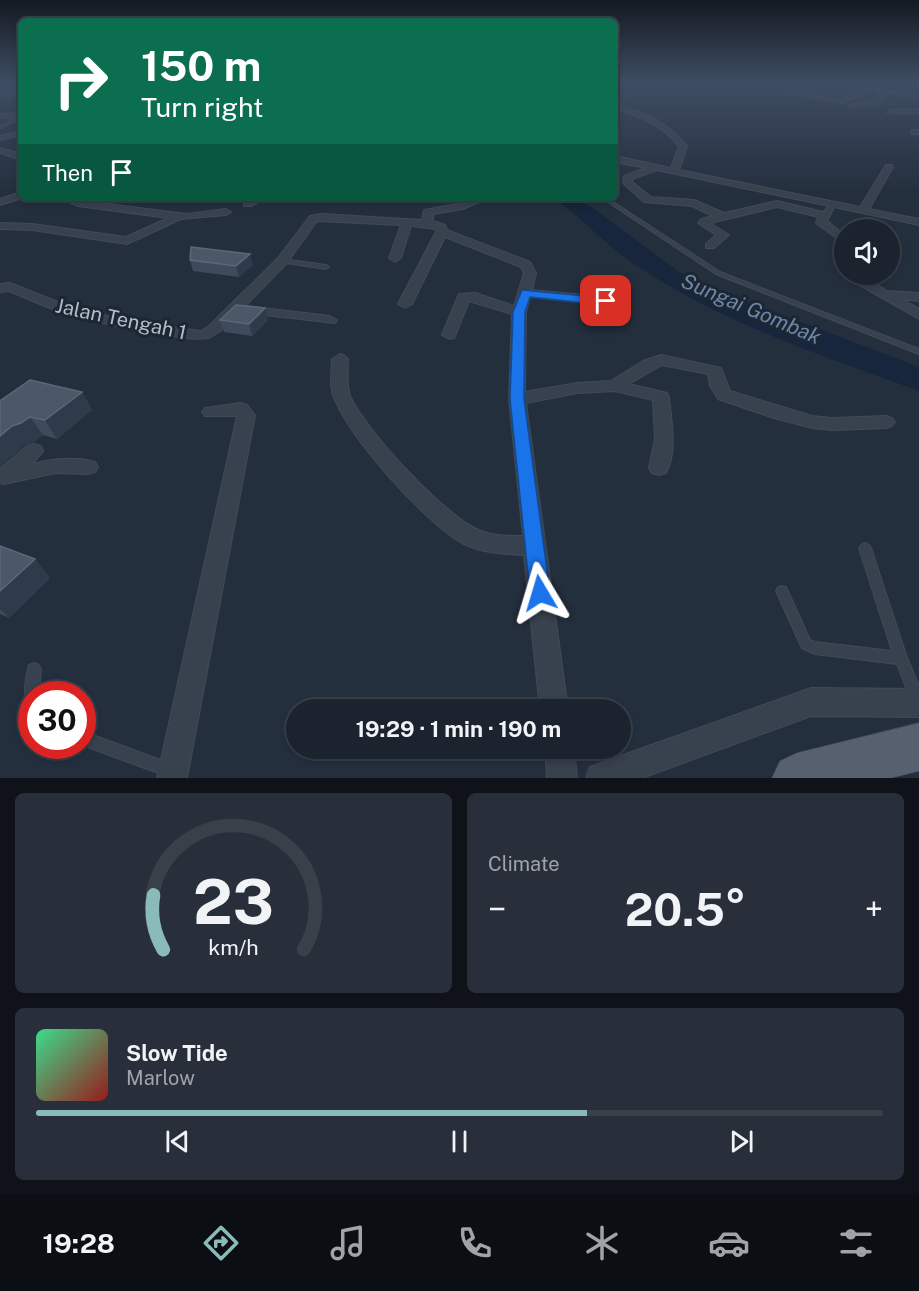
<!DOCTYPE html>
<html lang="en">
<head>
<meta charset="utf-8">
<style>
	:root { --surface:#1b232e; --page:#282f3a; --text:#f1f3f6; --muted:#a0a4aa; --line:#39404a; --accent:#8bbbb9 }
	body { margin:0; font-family:"Public Sans",sans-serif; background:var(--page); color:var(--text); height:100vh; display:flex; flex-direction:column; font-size:22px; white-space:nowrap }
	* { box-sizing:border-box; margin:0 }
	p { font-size:20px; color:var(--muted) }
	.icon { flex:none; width:33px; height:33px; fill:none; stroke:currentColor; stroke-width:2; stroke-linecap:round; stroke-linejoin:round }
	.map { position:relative; height:778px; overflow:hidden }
	.sheet { display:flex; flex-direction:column; gap:15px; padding:15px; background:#0f1319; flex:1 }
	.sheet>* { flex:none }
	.guide { position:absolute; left:18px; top:18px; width:600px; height:183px; border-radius:9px; box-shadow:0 3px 9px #0003,0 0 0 2px var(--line); background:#0b6e4f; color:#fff; overflow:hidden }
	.fabs { position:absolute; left:834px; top:219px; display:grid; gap:12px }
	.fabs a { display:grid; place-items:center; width:66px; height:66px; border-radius:50%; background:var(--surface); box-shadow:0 3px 9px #0003,0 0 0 2px var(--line); font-size:30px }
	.speed { position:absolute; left:18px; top:681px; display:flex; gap:12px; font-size:30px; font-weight:700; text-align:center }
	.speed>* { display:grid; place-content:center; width:78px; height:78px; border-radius:50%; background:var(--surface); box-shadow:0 3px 9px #0003,0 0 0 2px var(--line); line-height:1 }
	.speed .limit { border:9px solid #d22; background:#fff; color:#111 }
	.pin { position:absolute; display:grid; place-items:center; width:51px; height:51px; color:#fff; margin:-26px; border-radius:12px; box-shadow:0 3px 9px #0006 }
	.me { position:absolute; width:66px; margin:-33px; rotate:353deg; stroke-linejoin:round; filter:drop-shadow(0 0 4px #0008) }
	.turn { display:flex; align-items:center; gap:21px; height:126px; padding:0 24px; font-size:27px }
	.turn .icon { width:78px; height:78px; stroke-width:2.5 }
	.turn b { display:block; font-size:42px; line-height:51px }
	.then { display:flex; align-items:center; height:57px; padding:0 24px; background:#0003; gap:12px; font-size:22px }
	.big { font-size:45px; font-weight:700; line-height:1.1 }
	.sheet .widget { flex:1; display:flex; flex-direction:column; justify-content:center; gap:9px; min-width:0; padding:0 21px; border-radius:9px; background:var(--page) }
	.sheet .dial { align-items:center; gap:0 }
	.dial svg { height:156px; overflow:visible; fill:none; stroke:var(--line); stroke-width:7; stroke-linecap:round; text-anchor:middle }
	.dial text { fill:var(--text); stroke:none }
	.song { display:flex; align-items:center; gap:18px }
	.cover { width:72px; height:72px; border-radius:9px; background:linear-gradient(135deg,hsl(150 70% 55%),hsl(0 70% 35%)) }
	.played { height:6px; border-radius:3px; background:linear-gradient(90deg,var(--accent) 65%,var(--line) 65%) }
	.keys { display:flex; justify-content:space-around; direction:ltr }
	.heat { display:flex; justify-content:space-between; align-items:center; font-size:33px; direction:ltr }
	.sheet .tiles { flex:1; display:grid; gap:15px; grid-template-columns:1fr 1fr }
	.widget:last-child { grid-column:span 2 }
	.trip { position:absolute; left:286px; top:699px; width:345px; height:60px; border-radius:30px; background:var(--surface); box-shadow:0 3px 9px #0003,0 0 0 2px var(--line); font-weight:700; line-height:60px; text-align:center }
	.dock { display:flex; height:96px; justify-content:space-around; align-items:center; background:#0b0e12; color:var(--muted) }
	.dock .icon { width:42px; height:42px }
	.dock .active { color:var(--accent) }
	.dock b { font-size:27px; color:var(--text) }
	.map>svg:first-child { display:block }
	.water { fill:#17263c }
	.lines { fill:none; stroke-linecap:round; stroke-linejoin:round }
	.service-casing { stroke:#414a57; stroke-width:2 }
	.minor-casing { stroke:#414a57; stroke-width:2 }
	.tertiary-casing { stroke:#414a57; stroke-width:1 }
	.primary-casing { stroke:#414a57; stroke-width:1 }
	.service { fill:#38414e; fill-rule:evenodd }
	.minor { fill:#38414e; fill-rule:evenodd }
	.tertiary { fill:#38414e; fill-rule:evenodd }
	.primary { fill:#56606e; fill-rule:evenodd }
	.wall { fill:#3f4b5c }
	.shaded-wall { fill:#2f3b4b }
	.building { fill:#4b5868; stroke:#5c6777; stroke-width:1.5 }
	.route { fill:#1a73e8; stroke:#114b97; stroke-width:1.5 }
	.labels { text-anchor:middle; stroke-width:6; stroke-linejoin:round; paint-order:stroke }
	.street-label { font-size:20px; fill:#b4bcc9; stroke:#1d2633 }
	.water-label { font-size:21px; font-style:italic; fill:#6d86a8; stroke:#1d2633 }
</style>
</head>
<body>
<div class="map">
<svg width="919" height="778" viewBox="0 0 919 778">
	<rect width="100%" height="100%" fill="#242f3e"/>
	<path class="water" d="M553 198H576L593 208 690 280 919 367V391C820 355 719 322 631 262 604 243 581 217 553 198Z"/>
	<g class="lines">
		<g class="service-casing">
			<path id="service" d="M18 93V95L0 98V96Z
				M8 114H10L15 121 0 128V126L11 121Z
				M602 198H607L720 272 919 349V354L716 274Z
				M282 259 326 265 329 267 326 269 280 262 279 261Z
				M865 543 869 545 871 548 907 658 919 686V704L917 705 912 703 897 664 815 654 802 648 776 591 778 587 782 586 786 587 810 640 815 642 892 651 859 548 861 545Z
				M34 663 39 665 41 670 39 694H32V705L27 703C23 693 26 675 29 665Z
				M82 731 174 765 176 770 174 775 169 777 82 745Z"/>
		</g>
		<g class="minor-casing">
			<path id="minor" d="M915 83H919V85L916 84Z
				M869 88 874 89 842 103 788 93 791 91 841 99Z
				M886 89 889 91 883 95 887 100 875 106 850 107 847 105 880 99 877 93Z
				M615 105C644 112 668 122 687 146L679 170 860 207 886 165H892L893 167 869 209 919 219V225L834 207 827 221 844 235V243L817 224 816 222 819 217 777 207 710 223 729 235 714 248H706V244L716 235 698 223 701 219 713 216 692 206 644 202 623 183 624 176 646 168 615 162V156L671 168 679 146C662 125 640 116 615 109ZM657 170 829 206 823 212 777 201 724 213 694 200 651 197 632 182V179Z
				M889 110H919V114L887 113Z
				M21 113V117L0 118V114Z
				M911 130H919V134H911Z
				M21 131V135L0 140V136Z
				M0 148 21 154V160L0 153Z
				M21 192 22 198 0 205V199Z
				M60 198 187 214 226 209 231 212 226 215 181 219 127 244 32 230 0 229V223L32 224 126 237 168 218 78 206Z
				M182 198H194L186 202Z
				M252 198H264L252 206H244V202Z
				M474 198H488L463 209 433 214V221L445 225 447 230 530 262 536 273 532 290 606 297 613 301 606 305 530 297 526 312 525 392 577 383 611 381 643 361 661 355 721 368 730 391 812 416 832 418 886 416 892 418 895 422 892 426 886 428 832 430 812 428 774 418 718 399 710 386 708 374 662 365 629 384 667 393 669 397C671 421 678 451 666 473L659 475 652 473 649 468 655 439 653 400 615 391 577 393 526 403 568 710H540L524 555C504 554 481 553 462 543 423 520 349 438 333 395 329 384 332 371 332 359L340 354 345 356 348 359C348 371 346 385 350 396 365 430 447 519 481 531 494 536 509 536 523 536L509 399 512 314 469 301 454 338 449 339 442 335 459 294 475 293 514 306 524 273 521 267 445 237 412 304 405 308 398 304 436 232V229L411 226 401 258 395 262 389 258 401 225 317 221 286 264 245 306 330 316 337 320 335 323 239 312 219 332 209 338 195 339 142 332 64 314 9 291 0 292V284L10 283 73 308 142 324 201 331 209 326 278 258 310 216 321 214 422 220 424 210 457 204Z
				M844 271V274H859L887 291 919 293V301L902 299 919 309V319L845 277 843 274Z
				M241 403 247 405 255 415 187 778H157L237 416H205L202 412 205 408Z
				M34 444 41 446 43 451 32 464C52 459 74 456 95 462L98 467 95 472 88 474 55 473 4 484 0 483V469L27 446Z
				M811 688 919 689V717L811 716 642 778H586L590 767 601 763Z
				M545 748H574L577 778H547Z"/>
		</g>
		<g class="tertiary-casing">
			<path id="tertiary" d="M827 83H848L919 94V98Z"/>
		</g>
		<g class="primary-casing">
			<path id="primary" d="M919 723V771L891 778H772L780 761 797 753Z"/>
		</g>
		<use href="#service" class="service"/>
		<use href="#minor" class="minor"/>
		<use href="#tertiary" class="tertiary"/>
		<use href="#primary" class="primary"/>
	</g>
	<path class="wall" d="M190 260 253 265 239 277 193 271Z
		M220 320H268L252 336 224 332Z
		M82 392 92 410 57 439 43 435 34 442 26 444 0 401Z
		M0 546 35 559 50 578 9 618 0 614Z"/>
	<path class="shaded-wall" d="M250 254 253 265 239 277 236 266Z
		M265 308 268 320 252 336 249 324Z
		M82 392 92 410 57 439 45 420Z
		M30 417 43 435 34 442 26 444 0 467V436L12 426Z
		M35 559 50 578 9 618 0 609V591Z"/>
	<path class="building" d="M191 247 250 254 236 266 190 260Z
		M236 305 265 308 249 324 220 320Z
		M30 380 82 392 45 420 30 417 21 423 12 426 0 436V401Z
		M0 546 35 559 0 591Z"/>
	<linearGradient id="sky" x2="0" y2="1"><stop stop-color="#141a22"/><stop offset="0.43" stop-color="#3f4d63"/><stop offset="1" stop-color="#3f4d63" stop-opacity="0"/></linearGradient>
	<rect width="919" height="192" fill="url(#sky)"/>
	<path class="route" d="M522 290 606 298 611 301 606 305 530 297 525 312 524 399 550 593 547 599 540 602 533 599 530 593 510 399 513 312Z"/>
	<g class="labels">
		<g class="street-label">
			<text transform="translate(121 319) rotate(12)" y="7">Jalan Tengah 1</text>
		</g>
		<g class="water-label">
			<text transform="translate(751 309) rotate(23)" y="7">Sungai Gombak</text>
		</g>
	</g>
</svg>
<div class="fabs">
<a><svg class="icon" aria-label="sound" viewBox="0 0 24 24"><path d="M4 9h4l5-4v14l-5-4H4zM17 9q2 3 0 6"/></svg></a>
</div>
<div class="speed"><div class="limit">30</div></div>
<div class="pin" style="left:606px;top:301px;background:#d93025"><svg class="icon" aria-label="arrive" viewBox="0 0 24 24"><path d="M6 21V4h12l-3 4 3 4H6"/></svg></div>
<svg class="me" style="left:540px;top:593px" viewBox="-20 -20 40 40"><path d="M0-17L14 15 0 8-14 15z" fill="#1a73e8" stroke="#fff" stroke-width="4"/></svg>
<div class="trip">19:29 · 1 min · 190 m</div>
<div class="guide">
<div class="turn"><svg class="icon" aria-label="right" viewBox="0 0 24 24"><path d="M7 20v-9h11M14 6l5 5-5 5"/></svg><div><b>150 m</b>Turn right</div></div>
<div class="then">Then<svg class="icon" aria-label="arrive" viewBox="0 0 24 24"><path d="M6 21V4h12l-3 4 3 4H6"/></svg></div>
</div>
</div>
<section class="sheet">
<div class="tiles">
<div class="widget dial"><svg viewBox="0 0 100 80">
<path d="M14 69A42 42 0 1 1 86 69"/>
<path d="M14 69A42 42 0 0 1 9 41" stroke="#8bbbb9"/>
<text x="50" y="56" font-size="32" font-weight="700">23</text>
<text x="50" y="72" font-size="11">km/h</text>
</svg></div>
<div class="widget"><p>Climate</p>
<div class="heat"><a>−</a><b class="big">20.5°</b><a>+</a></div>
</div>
<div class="widget">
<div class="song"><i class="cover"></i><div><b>Slow Tide</b><p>Marlow</p></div></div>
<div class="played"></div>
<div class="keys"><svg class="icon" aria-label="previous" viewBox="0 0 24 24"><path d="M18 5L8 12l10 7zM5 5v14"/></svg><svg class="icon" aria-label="pause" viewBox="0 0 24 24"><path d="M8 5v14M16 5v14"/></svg><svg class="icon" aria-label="next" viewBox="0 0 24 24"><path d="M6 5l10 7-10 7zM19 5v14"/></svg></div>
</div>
</div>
</section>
<nav class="dock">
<b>19:28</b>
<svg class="icon active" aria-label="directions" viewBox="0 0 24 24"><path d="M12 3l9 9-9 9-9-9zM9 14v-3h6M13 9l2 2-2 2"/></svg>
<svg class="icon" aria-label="music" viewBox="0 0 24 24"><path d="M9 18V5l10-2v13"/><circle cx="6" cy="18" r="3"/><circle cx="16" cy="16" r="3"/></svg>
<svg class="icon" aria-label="phone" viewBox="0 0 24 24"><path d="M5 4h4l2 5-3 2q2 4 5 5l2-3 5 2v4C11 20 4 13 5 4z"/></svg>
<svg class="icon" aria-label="climate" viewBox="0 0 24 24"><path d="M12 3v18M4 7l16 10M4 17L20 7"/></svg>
<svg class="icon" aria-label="car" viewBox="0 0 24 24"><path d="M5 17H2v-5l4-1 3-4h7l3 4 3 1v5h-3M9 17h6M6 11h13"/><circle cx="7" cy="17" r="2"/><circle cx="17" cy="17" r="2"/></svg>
<svg class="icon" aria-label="filters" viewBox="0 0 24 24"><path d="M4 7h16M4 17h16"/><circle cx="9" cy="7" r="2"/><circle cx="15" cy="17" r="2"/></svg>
</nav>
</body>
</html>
